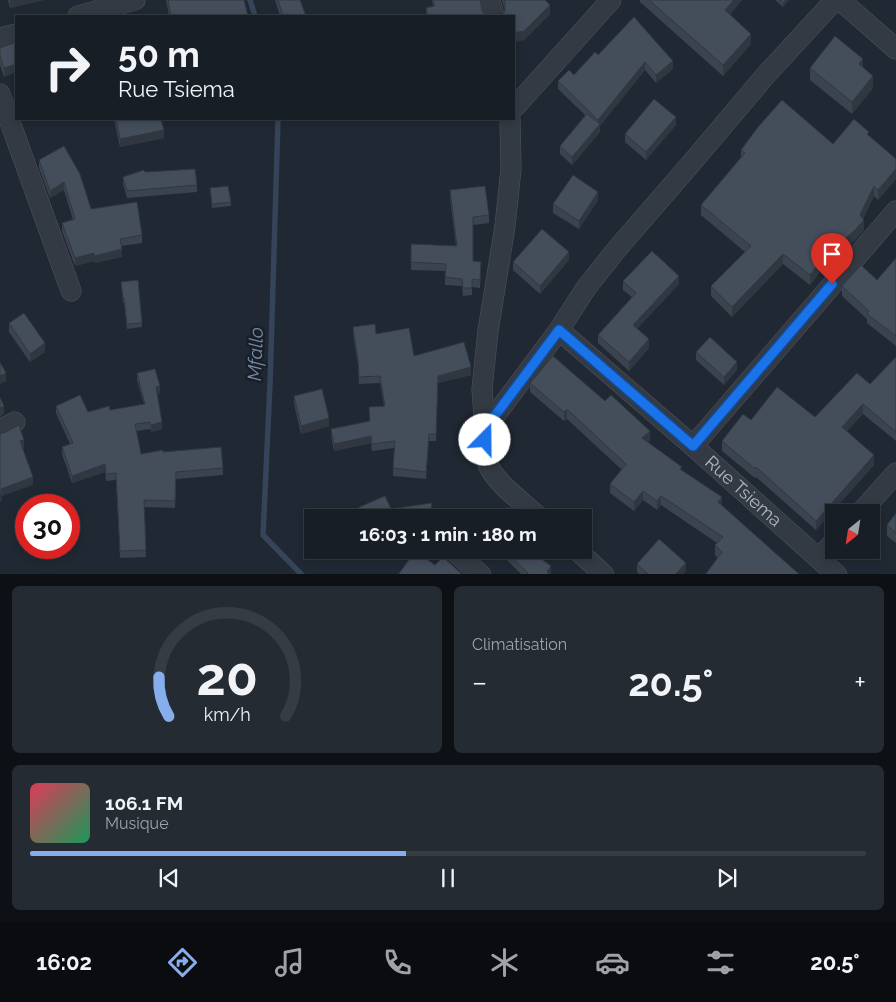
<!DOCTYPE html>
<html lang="fr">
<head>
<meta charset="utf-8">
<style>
	:root { --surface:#181e26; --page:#252b32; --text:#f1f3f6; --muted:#9fa2a7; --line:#363c43; --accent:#86aeed }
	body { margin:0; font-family:Raleway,sans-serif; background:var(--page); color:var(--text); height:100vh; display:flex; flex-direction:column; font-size:19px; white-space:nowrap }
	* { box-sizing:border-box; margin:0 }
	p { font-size:16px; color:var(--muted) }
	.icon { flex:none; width:28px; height:28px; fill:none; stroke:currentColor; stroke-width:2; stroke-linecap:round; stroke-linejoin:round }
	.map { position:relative; height:574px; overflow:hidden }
	.details { display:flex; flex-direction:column; gap:12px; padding:12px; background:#0d1015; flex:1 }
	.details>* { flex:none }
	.guide { position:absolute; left:15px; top:15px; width:500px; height:105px; border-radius:0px; box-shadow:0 2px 8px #0003,0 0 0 1px var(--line); background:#181e26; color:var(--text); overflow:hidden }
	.needle { width:32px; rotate:210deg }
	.fabs { position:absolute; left:825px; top:504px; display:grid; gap:10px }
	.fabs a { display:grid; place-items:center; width:55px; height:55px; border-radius:0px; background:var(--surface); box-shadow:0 2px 8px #0003,0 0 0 1px var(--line); font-size:25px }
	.speed { position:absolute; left:15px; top:494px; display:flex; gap:10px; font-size:25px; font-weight:700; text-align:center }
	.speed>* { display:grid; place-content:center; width:65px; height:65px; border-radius:50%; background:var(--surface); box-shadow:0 2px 8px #0003,0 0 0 1px var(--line); line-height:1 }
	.speed .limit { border:8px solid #d22; background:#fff; color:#111 }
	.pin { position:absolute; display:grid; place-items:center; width:42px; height:42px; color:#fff; margin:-51px -21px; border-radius:50% 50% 50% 0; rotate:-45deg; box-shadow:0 0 5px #0007 }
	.pin .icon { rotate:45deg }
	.me { position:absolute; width:55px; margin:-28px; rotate:22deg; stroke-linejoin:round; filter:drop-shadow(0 0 4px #0008) }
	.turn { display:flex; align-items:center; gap:18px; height:105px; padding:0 20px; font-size:22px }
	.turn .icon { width:65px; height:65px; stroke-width:2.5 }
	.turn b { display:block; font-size:35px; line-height:42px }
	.big { font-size:38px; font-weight:700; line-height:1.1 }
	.details .card { flex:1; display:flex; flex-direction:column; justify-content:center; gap:8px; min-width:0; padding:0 18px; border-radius:8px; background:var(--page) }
	.details .dial { align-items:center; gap:0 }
	.dial svg { height:130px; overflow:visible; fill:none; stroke:var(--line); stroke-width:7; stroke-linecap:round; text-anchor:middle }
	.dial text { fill:var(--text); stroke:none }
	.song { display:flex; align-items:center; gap:15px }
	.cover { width:60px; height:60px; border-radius:8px; background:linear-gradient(135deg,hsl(350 70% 55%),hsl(150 70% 35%)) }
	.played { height:5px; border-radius:2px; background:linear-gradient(90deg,var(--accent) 45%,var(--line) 45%) }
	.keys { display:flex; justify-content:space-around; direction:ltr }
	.heat { display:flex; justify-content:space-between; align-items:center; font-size:28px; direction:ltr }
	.details .tiles { flex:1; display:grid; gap:12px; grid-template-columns:1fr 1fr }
	.card:last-child { grid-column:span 2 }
	.trip { position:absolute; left:304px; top:509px; width:288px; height:50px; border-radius:0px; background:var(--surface); box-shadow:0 2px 8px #0003,0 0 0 1px var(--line); font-weight:700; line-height:50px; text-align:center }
	.dock { display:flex; height:80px; justify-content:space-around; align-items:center; background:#0a0c0f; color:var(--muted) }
	.dock .icon { width:35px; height:35px }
	.dock .current { color:var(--accent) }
	.dock b { font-size:22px; color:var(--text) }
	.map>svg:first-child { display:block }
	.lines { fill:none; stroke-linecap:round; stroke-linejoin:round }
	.stream { stroke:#354459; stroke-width:5.5 }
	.minor-casing { stroke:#4e555f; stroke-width:21 }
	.minor { stroke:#343a44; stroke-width:20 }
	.wall { fill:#3a434e }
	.shaded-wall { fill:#303740 }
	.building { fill:#444e5b; stroke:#303740 }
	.route-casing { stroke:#114b97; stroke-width:12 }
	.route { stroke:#1a73e8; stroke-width:9 }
	.labels { text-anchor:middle; stroke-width:5; stroke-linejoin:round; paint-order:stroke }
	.street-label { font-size:18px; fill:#adb5c1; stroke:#191f28 }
	.water-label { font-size:19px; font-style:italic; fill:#788da8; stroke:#191f28 }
</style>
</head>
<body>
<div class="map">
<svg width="896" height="575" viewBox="0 0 896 575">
	<rect width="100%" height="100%" fill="#202833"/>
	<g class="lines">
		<path class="stream" d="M250 0 255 16
			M278 119 270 384 263 535 302 575"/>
		<g class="minor-casing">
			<g id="minor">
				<path d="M490 0 494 16"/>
				<path d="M840 0 896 49"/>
				<path d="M78 16 135 0"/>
				<path d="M0 38 16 34"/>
				<path d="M0 94 71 291"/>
				<path d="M514 108 611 0"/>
				<path id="s1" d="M559 330 693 446 837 575"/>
				<path d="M485 429 482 389 488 331 505 226 511 169 510 119"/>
				<path d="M0 430 15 422"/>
				<path d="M693 446 896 211"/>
				<path d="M861 512 896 473"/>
				<path d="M540 518C525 504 491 480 487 461 484 451 485 440 485 429L559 330 586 288 617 249 694 160 765 76 835 0"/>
				<path d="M453 550 481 575"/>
				<path d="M577 550 604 575"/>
				<path d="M819 558 834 542"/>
			</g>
		</g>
		<use href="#minor" class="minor"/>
	</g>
	<path class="wall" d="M8 0H43L10 8Z
		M166 0H244L248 16H169Z
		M275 0H300L306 16H280Z
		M432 0H480L482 10 485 15 487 16H426V8L433 6Z
		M502 0H545L550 14 524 40 514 42V16L503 15 505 11Z
		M640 0H742L730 15 751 44 723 76 640 2Z
		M775 0H789L783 7Z
		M634 17 673 69 656 83 645 70 600 126V132L572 165 560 154V146L585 115 558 89V81L574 75 598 55Z
		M16 42V72L4 77 0 65V48Z
		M810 68H863L873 88 852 114 810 80Z
		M114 119H161L164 138 120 147Z
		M676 125 646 160 625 142V134Z
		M869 136 896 159V179L878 200 874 196 863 219 864 230 855 240 836 257 834 254 810 285 783 264 732 317 711 296V286L745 252 701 215V205L741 157V150L833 144Z
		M64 146 91 209 142 235V243L121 246 122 257 94 263V261L75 266 62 231V223L73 220 64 190 50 198 39 168V160Z
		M145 172 197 185V192L127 198 123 184V177Z
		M210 188 231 202V206L212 208Z
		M450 190 489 215V223L473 225V261L481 269 480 288 472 287V295L463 296 462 286 445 285V271L411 270V244L456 246 450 198Z
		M598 200 579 229 553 213V204Z
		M896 258V346L867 323V319L842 296V286L877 280Z
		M569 260 540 294 513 270V262Z
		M623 281 679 284 637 329 649 348 629 371 598 343V335L632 297 623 290Z
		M121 282 142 323V327L127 329 124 303H123Z
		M9 323 45 352 30 362 9 332Z
		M353 327 376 334 414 356 471 375 438 383 436 441H429L426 479 393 476 394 448 372 451 371 443 334 451 331 436V429L369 421 384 406 380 383 359 384 358 366 353 334Z
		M696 352 737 370 724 385 696 360Z
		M896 357V441L863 414 847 431 874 465 816 530 756 477 755 478 722 451V441L751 420 815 417 870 384Z
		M137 373 160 393 157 394 162 429 151 432 150 429 137 431 141 454 163 452 223 468V475L176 479 175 508 144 507 146 557 120 558 116 480 106 481 105 472 72 483 62 454V447L70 444 56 413V406L88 412 110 410 144 404 137 380Z
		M530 383 650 440 648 442 682 470 800 575 718 558 715 555V545L717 543 661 505 657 510 643 500 634 511 610 493V484L622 470 567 419 564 421 530 392Z
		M294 396 329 426 301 434 294 404Z
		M355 509H391L432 511 430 518H355Z
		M896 513V543L887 536V525Z
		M377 550H409V559L377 558Z
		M485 550H551V552L543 561 551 574 550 575H522L498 551 492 557Z
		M637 564 686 571 682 575H640L637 572Z"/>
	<path class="shaded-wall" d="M10 0H43L10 8Z
		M734 0H742L725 21V10Z
		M786 0H789L783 7V3Z
		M550 5V14L524 40 514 42V33Z
		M751 34V44L723 76V65Z
		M863 59V71L859 64Z
		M673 61V69L656 83V75Z
		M645 62V70L600 126V132L572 165V157L598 126V120Z
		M16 64V72L4 77V68Z
		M873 76V88L852 114V102Z
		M676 117V125L646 160V152Z
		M164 130V138L120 147V139Z
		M896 169V179L878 200V190Z
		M64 182V190L50 198V191Z
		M874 186V196L860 224 864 220V230L855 240 836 257V247L860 215Z
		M598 192V200L579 229V221Z
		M834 244V254L810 285V275Z
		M122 249V257L94 263V256Z
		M569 252V260L540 294V286Z
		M94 253V261L75 266V258Z
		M783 254V264L732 317V307Z
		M679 276V284L633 333V325Z
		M649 339V348L629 371V362Z
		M45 343V352L30 362V354Z
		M737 362V370L724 385V377Z
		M471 367V375L438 383 436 441 438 376Z
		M6 373V381L0 384V376Z
		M160 386V393L156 394V387Z
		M863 404V414L842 436V427Z
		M4 406V414L0 417V408Z
		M567 409V419L564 421V412Z
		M329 418V426L301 434V426Z
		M162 422V429L151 432V425Z
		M650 431V440L642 448V438Z
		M429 434V441L426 479V472Z
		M371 436V443L334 451V444Z
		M24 440V448L20 449V441Z
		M874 455V465L816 530V521Z
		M105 464V472L72 483V476Z
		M33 477V485L2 496V501L0 502 1 489Z
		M643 491V500L634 511V502Z
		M661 496V505L657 510V501Z
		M722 497V506L718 502Z
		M432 503V511L430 518H429Z
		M492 550H498L492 557Z
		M546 550H551V552L539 565V557Z
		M686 563V571L682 575H675Z
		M551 566V574L550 575H547V572Z"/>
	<path class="building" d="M168 0H244L248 16H171Z
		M278 0H300L306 16H283Z
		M433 0H480L482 10 485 15 487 16H428L426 8 435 6Z
		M505 0H545L550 5 524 31 514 33V16H501L503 15 505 10Z
		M649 0H734L725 10 751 34 723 65Z
		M780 0H786L783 3Z
		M634 17 673 61 656 75 645 62 598 120 558 81 569 70 574 75 595 52 598 55Z
		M835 36 863 59 859 64 873 76 852 102 810 68Z
		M16 42V64L4 68 0 56V48Z
		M654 99 676 117 646 152 625 134Z
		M782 100 833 144 854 119 869 132 867 134 896 159V169L878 190 874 186 860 215 864 220 855 230 836 247 834 244 810 275 783 254 732 307 711 286 751 246 701 205 745 153 741 150 758 127Z
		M587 114 600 124 572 157 560 146Z
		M116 119H161L164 130 120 139Z
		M64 146 80 174 91 209 137 202 142 235 120 239 122 249 94 256V253L75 258 62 223 75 219 64 182 50 191 39 160Z
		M195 169 197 185 127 191 123 177 144 170 145 172Z
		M573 175 598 192 579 221 553 204Z
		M228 186 231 202 212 204 210 188Z
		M485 186 489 215 473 217V261L481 262 480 280 472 279V288H463L462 279 445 277 446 264 411 262V244L457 246 450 190Z
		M542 229 569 252 540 286 513 262Z
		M652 251 679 276 633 325 649 339 629 362 598 335 636 293 623 281Z
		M896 258V336L867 314 869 311 842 286 861 265 877 280Z
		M138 280 142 323 127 324 124 298H123L121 282Z
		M24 313 45 343 30 354 9 323Z
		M375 324 376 334 409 328 414 356 464 342 471 367 438 376 436 434H429L426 472 393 468 395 441 372 444 371 436 334 444 331 429 370 421 369 407 385 406 380 376 359 377 358 359 353 327Z
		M710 337 737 362 724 377 696 352Z
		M553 356 605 401 611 395 650 431 642 438 682 467 680 469 722 497 718 502 800 575H705L722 552 715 545 723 537 661 496 657 501 643 491 634 502 610 484 626 464 567 409 564 412 530 383Z
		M896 357V432L863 404 842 427 874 455 816 521 756 467 755 469 722 441 743 414 751 420 777 387 815 417 857 373 870 384Z
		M0 362 6 373 0 376Z
		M155 369 160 386 156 387 162 422 151 425 150 422 135 424 141 454 163 450V452L221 447 223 468 176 472 175 501 144 500 146 550 120 551 116 473 106 474 105 464 72 476 62 447 73 443 56 406 80 395 88 412 109 406 110 410 145 404 137 373Z
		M322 389 329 418 301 426 294 396Z
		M0 397 4 406 0 408Z
		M19 425 24 440 20 441 33 477 1 489 2 493 0 494V434L6 432Z
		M385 496 391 509 432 503 429 518H359L355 509Z
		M508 507 519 518H498Z
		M896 513V533L887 525Z
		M659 539 686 563 675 575H649L637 564Z
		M377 550H409V551Z
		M505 550H546L539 557 551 566 547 572 550 575H527L528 573Z
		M415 551 435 565 443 557 463 575H398Z"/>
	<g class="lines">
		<g class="route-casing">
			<path id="route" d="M485 440V429L559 330 693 446 832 284"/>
		</g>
		<use href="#route" class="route"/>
	</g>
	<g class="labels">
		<g class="street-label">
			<text dy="6" stroke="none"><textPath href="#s1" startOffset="245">Rue Tsiema</textPath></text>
		</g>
		<g class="water-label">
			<text transform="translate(255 354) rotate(-88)" y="7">Mfallo</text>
		</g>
	</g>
</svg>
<div class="fabs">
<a><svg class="needle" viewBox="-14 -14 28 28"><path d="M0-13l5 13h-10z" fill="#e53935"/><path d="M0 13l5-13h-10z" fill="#9fa2a7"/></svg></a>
</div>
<div class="speed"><div class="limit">30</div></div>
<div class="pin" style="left:832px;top:284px;background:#d93025"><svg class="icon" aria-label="arrive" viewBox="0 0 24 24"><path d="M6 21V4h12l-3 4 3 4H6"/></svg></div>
<svg class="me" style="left:485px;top:440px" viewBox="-20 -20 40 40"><circle r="19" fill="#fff"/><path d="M0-13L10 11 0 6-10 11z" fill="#1a73e8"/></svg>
<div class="trip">16:03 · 1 min · 180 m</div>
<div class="guide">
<div class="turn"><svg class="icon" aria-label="right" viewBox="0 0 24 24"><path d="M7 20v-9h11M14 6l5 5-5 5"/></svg><div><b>50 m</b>Rue Tsiema</div></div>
</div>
</div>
<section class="details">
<div class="tiles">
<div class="card dial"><svg viewBox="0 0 100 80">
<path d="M14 69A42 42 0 1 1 86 69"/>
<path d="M14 69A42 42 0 0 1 8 45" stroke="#86aeed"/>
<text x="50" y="56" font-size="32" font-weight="700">20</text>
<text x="50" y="72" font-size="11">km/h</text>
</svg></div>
<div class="card"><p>Climatisation</p>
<div class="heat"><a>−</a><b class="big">20.5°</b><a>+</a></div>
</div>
<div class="card">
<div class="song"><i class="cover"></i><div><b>106.1 FM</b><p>Musique</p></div></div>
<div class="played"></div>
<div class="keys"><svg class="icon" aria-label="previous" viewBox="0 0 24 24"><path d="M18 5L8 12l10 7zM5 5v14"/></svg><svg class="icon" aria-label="pause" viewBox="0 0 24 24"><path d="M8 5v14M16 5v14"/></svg><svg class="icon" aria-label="next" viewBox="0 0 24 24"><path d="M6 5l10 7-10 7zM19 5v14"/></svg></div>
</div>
</div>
</section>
<nav class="dock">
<b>16:02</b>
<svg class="icon current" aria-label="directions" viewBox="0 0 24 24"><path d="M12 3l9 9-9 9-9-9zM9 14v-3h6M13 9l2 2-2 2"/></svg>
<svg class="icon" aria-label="music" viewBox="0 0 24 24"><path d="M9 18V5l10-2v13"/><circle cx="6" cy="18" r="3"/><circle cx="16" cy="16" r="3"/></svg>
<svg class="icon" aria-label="phone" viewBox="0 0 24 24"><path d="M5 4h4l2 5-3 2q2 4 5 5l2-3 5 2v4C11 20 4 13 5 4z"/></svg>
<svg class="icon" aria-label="climate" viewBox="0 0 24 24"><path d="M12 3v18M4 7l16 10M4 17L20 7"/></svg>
<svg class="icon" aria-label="car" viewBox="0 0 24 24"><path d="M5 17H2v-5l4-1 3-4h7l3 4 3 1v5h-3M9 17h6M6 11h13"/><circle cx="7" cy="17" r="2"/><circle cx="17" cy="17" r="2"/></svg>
<svg class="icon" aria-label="filters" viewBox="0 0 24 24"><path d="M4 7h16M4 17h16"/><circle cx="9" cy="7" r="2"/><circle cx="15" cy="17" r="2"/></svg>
<b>20.5°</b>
</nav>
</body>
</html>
